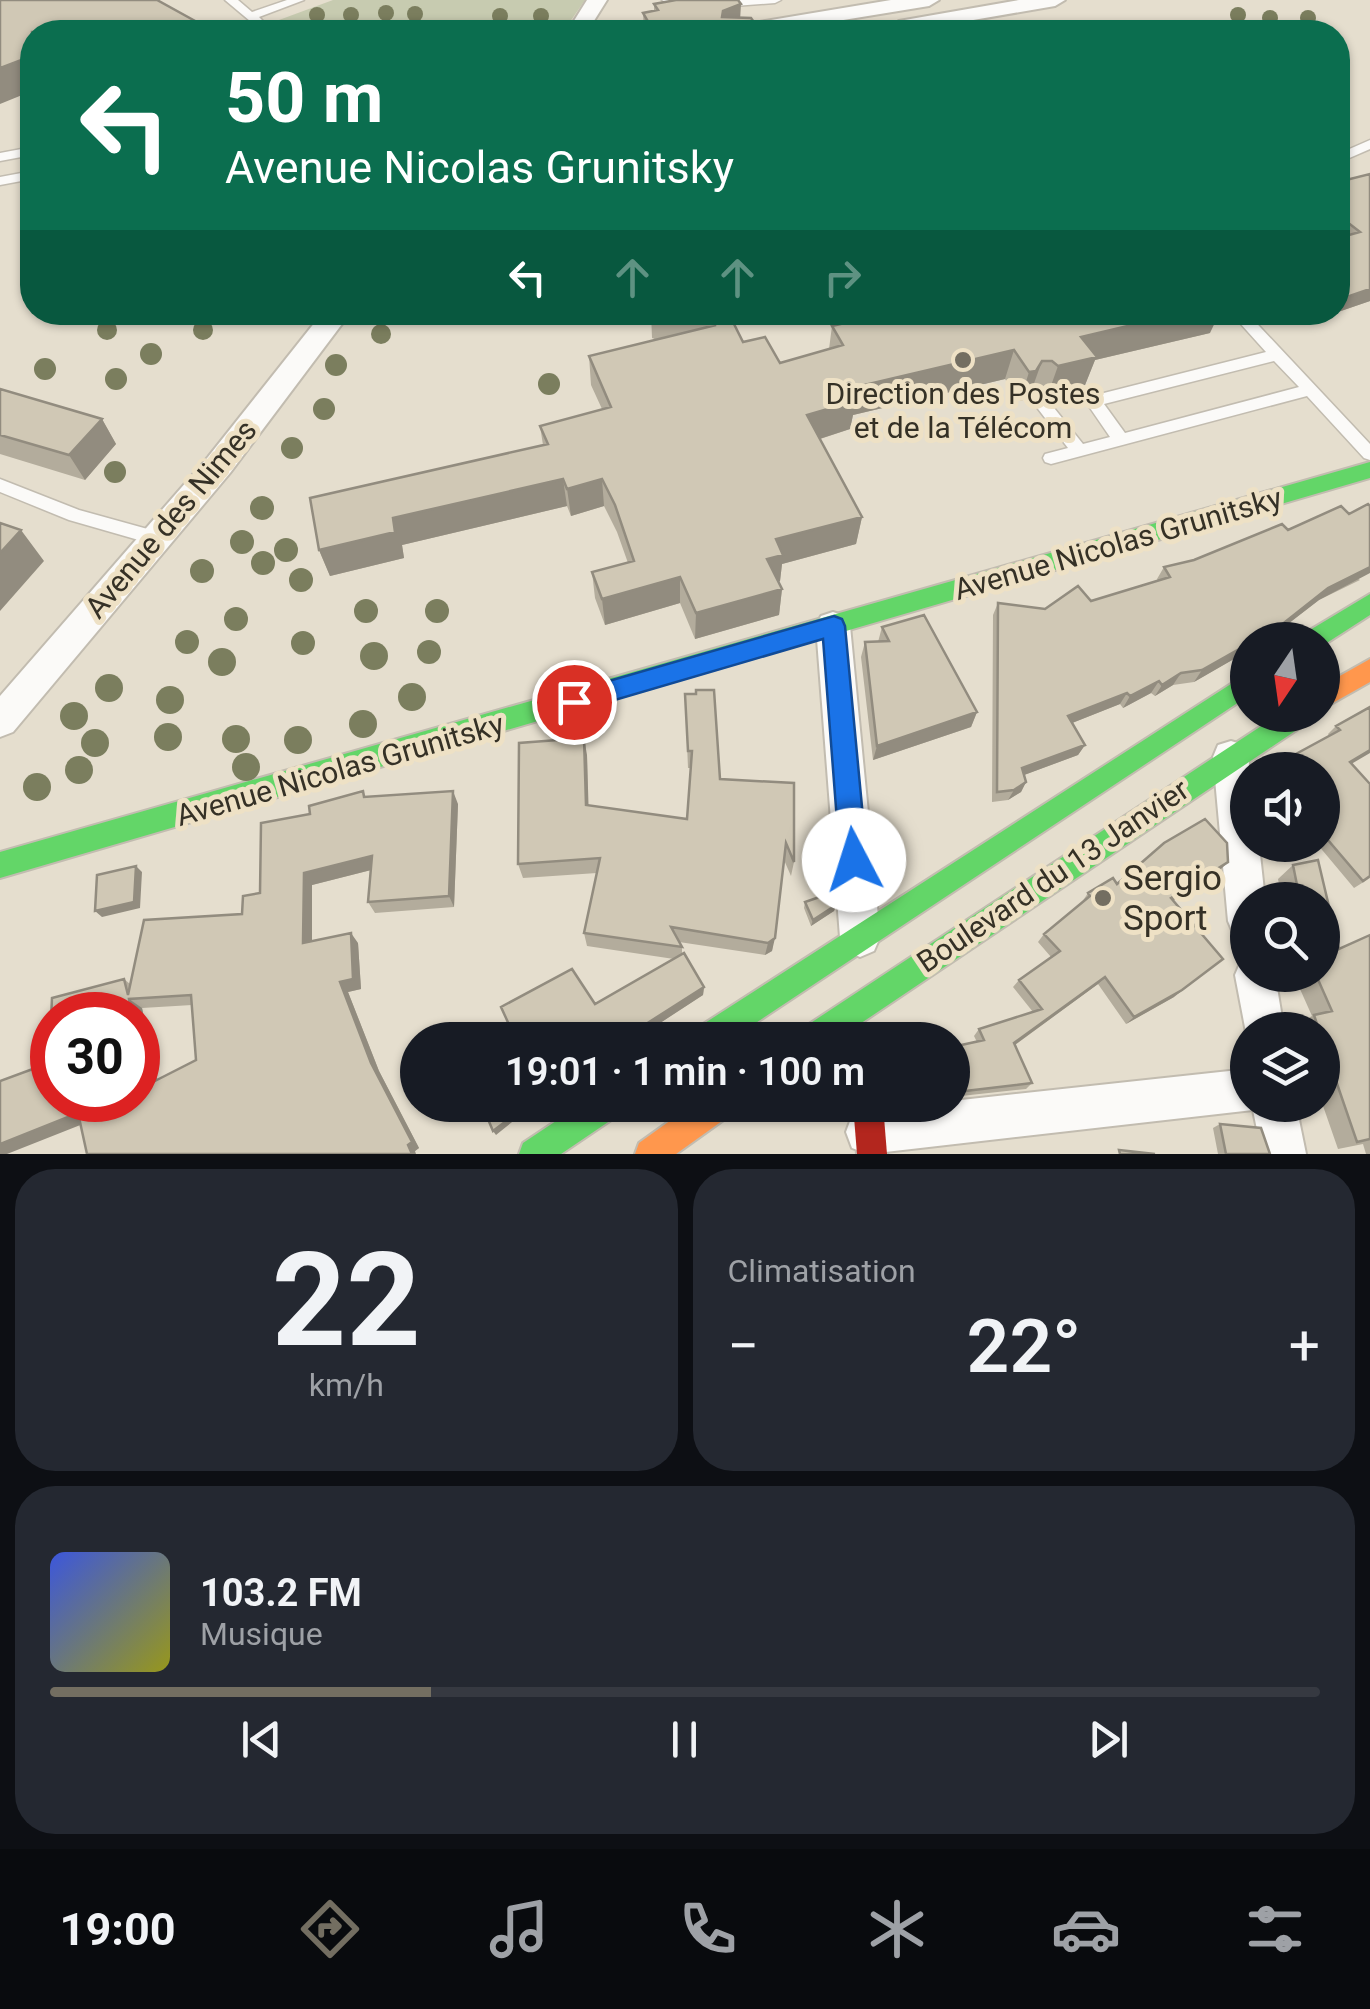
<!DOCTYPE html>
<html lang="fr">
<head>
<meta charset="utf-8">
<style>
	:root { --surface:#171b24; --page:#242831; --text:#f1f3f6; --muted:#9ea1a6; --line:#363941; --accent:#736e61 }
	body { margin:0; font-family:Roboto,sans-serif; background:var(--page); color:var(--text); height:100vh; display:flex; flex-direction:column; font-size:38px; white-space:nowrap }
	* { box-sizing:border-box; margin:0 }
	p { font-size:32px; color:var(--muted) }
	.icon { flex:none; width:55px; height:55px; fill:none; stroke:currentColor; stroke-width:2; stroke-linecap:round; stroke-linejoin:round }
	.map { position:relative; height:1154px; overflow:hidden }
	.drawer { display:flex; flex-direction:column; gap:15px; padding:15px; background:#0d0f14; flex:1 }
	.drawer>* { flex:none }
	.banner { position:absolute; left:20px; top:20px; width:1330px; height:305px; border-radius:40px; box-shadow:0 2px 8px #0004; background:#0b6e4f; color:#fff; overflow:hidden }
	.needle { width:65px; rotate:193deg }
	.controls { position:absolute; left:1230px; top:622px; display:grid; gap:20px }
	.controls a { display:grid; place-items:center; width:110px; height:110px; border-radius:50%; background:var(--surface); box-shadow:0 2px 8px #0004; font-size:50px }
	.speed { position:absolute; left:30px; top:992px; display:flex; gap:20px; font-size:50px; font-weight:700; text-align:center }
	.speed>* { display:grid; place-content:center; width:130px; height:130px; border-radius:50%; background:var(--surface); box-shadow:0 2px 8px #0004; line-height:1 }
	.speed .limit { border:15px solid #d22; background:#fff; color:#111 }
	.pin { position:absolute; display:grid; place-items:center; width:85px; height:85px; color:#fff; margin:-42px; border:5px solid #fff; border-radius:50%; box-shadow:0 2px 10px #0007 }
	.me { position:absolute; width:110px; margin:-55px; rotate:355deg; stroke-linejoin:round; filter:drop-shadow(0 0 8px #0008) }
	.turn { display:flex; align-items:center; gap:35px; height:210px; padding:0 40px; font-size:45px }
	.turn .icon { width:130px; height:130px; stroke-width:2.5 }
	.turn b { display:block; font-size:70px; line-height:85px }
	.lanes { display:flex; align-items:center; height:95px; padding:0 40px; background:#0003; justify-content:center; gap:50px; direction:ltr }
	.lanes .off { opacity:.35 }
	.big { font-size:75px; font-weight:600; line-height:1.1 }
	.drawer .tile { flex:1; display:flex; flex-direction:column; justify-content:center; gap:15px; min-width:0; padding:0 35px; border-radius:40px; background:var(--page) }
	.drawer .dial { align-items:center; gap:0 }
	.dial b { font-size:130px; line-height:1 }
	.song { display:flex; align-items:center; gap:30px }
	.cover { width:120px; height:120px; border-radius:15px; background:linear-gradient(135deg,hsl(230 70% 55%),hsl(60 70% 35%)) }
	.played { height:10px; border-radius:5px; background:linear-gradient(90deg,var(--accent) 30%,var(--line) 30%) }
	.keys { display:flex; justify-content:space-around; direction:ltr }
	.heat { display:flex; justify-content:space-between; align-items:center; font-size:55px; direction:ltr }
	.drawer .tiles { flex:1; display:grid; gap:15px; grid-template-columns:1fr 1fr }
	.tile:last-child { grid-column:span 2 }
	.trip { position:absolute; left:400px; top:1022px; width:570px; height:100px; border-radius:50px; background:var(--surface); box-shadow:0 2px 8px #0004; font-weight:600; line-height:100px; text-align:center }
	.dock { display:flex; height:160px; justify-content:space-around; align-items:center; background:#090b0e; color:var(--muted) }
	.dock .icon { width:70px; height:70px }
	.dock .on { color:var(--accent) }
	.dock b { font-size:45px; color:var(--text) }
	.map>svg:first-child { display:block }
	.green { fill:#c7cbb0 }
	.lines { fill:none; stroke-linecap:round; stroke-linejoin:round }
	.lane-casing { stroke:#c2bcb0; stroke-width:3 }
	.street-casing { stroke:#c2bcb0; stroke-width:4 }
	.fast-casing { stroke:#c2bcb0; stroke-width:4 }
	.slow-casing { stroke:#c2bcb0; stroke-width:4 }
	.jam-casing { stroke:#c2bcb0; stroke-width:4 }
	.lane { fill:#fbfaf8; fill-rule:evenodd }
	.street { fill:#fbfaf8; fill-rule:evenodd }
	.fast { fill:#63d668; fill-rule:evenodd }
	.slow { fill:#ff974d; fill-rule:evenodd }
	.jam { fill:#b3261e; fill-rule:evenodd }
	.tree { fill:#7b7e5e }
	.wall { fill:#b3ac9c; fill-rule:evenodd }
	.shaded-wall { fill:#928c7f }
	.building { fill:#d0c8b5; stroke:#928c7f; stroke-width:2.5; fill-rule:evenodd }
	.route { fill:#1a73e8; stroke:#114b97; stroke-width:2.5 }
	.poi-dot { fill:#736e61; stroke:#eee1c5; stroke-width:4 }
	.labels { text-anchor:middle; stroke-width:10; stroke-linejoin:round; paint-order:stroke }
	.poi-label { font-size:30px; fill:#353126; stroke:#eee1c5 }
	.street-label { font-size:30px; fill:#353126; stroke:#eee1c5 }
	.near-poi-label { font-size:35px; fill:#353126; stroke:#eee1c5; text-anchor:start }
</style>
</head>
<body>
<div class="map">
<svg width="1370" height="1154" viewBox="0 0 1370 1154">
	<rect width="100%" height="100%" fill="#e5dece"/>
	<path class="green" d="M333 0H585L563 32H289L279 20Z"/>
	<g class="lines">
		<g class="lane-casing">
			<path id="lane" d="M225 0H238L252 12 287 0H304L259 17 274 32H263Z
				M662 0H781L775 3 721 7 668 3Z
				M1370 140V149L1338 163V154Z
				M32 147V155L0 161V153Z
				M32 171V179L0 185V177Z
				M1230 312H1246L1370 444V460L1364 458 1307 396 1051 464 1045 462 1043 458 1045 454 1068 448 1032 401 1029 397 1032 393H1042L1083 444 1110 437 1088 405 1085 401 1088 397 1266 352ZM1274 361 1299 387 1125 433 1104 404Z
				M0 479 79 510 162 533 165 538 162 543 156 545 69 520 0 492Z"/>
		</g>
		<g class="street-casing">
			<path id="street" d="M587 0H607L587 32H567Z
				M891 0H939L929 6 770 32H724L735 26Z
				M1019 0H1065L1055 6 904 32 892 31 888 27 899 21Z
				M323 312H351L230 473 13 732 0 737V696L208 457Z
				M833 612 845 616 850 626 880 937 874 951 860 957 846 951 840 937 816 626 821 616Z
				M1231 741 1244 745 1249 757 1248 845H1259L1265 900H1248V940L1234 935 1228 921 1213 757 1218 745Z
				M1248 958V975H1275L1284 1030H1248V1043L1235 975 1241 961Z
				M1248 1069V1105H1296L1306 1154H1262L1253 1110 868 1154 852 1148 846 1132 852 1116 868 1110 952 1105V1101Z"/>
		</g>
		<g class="fast-casing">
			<path id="fast" d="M1370 462V478L0 878V852Z
				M1370 594V615L1322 646V640H1301L1305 633Z
				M1248 673V696L730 1040H689L694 1030Z
				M1278 715H1310L1307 723 836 1040H795L800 1030Z
				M580 1105H621L617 1116 561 1154H519L523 1143Z"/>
		</g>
		<g class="slow-casing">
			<path id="slow" d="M1370 659V682L1322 709V686Z
				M692 1105H733L729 1116 676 1154H635L639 1143Z"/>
		</g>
		<g class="jam-casing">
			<path id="jam" d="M853 1105H883L887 1154H857Z"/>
		</g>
		<use href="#lane" class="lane"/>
		<use href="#street" class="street"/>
		<use href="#fast" class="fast"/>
		<use href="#slow" class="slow"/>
		<use href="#jam" class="jam"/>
	</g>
	<g class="tree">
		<circle cx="386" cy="13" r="8"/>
		<circle cx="415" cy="14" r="8"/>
		<circle cx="317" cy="15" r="8"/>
		<circle cx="351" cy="15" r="8"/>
		<circle cx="1238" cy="15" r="8"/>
		<circle cx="500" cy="16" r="8"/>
		<circle cx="541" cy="16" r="8"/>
		<circle cx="1270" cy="18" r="8"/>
		<circle cx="1308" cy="18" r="8"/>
		<circle cx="107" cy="330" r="10"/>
		<circle cx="203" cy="330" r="10"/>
		<circle cx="381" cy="334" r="10"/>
		<circle cx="151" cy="354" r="11"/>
		<circle cx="336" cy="365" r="11"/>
		<circle cx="45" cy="369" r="11"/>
		<circle cx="116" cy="379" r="11"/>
		<circle cx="549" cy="384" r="11"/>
		<circle cx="324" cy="409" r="11"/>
		<circle cx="292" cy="448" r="11"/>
		<circle cx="115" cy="472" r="11"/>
		<circle cx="262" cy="508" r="12"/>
		<circle cx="242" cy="542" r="12"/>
		<circle cx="286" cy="550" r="12"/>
		<circle cx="263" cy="563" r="12"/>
		<circle cx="202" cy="571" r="12"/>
		<circle cx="301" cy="580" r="12"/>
		<circle cx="366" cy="611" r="12"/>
		<circle cx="437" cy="611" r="12"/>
		<circle cx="236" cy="619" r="12"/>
		<circle cx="187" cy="642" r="12"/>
		<circle cx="303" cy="643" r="12"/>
		<circle cx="429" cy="652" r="12"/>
		<circle cx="374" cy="656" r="14"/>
		<circle cx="222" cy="662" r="14"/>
		<circle cx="109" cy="688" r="14"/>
		<circle cx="412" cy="697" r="14"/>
		<circle cx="170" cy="700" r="14"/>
		<circle cx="74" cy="716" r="14"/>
		<circle cx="363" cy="724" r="14"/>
		<circle cx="168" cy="737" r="14"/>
		<circle cx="236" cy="739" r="14"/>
		<circle cx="298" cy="740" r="14"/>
		<circle cx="95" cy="743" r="14"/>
		<circle cx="246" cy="767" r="14"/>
		<circle cx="79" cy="770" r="14"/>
		<circle cx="37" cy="787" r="14"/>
	</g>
	<path class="wall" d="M674 0H738L740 18 761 32H644L643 13 654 11V4Z
		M1370 174V301L1338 312 1339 237 1338 236V182Z
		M261 312H304L296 322Z
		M651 312H728L743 342 780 363 829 349 832 326 1210 333 1095 360 1085 385 1048 394 1042 389H1032L1026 399 1020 401 1005 379 853 415 850 429 820 439 862 517 856 544 782 564 780 581 779 582 782 589 779 615 695 639 680 603 605 625 595 598 592 572 628 563 617 532 604 506 571 516 567 506 402 545 404 558 330 576 319 550 543 445 540 426 602 409 591 385 589 356 657 340 652 338Z
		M1293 312H1337L1306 323Z
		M0 389 102 419 116 444 85 480 0 454Z
		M1288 530 1360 580 1319 600 1271 637 1194 682 1173 685 1155 696 1151 693 1123 708 1120 704 1072 723 1085 745 1078 755 1024 775 1026 782 1021 792 1008 800 992 802 993 615 998 603 1045 609 1091 601 1158 581 1157 579 1164 567 1194 560Z
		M882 627 977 712 971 727 873 760 861 657 865 642H878Z
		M685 694 720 779 794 783V862L791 876 784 860 772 951 765 955 679 942 682 947V954L704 987 703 995 634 1040H516L595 1004 674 959 587 946 584 933 597 873 523 878 518 864 587 755 588 805 687 819 691 768H688Z
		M1370 707 1352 764 1370 784V878L1354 888 1318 845H1322V770L1275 769 1283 761 1329 736 1328 734 1336 726Z
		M363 791 366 797 458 804 454 907 375 913 368 902 371 870 312 885V941L358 943 361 989 348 992 379 1071 419 1148 415 1151 81 1125 49 1063 124 979 130 984 242 914 260 893 310 814ZM192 1005 196 1060 157 1080 142 1008Z
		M1318 860 1339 949 1370 935V1154H1366L1363 1144 1338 1149 1322 1103V1030H1298L1297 1025 1312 1016 1300 989 1297 975H1322V900H1282L1278 879 1293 865Z
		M1220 870 1173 900 1174 997 1126 1024 1098 984 1015 1045 1032 1083 1026 1089 952 1097V1047L977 1042 974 1036 979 1029 1033 1012 1013 987 1019 980 1051 957 1038 942 1044 934 1082 902 1088 893 1117 884Z
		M805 902 836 905 834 911 811 926 804 908Z
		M1220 1124 1270 1154H1218L1213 1128Z"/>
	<path class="shaded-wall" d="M741 4 740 21 721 32 723 11Z
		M206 27 208 32H186Z
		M32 56V91L0 104V68Z
		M1370 289V301L1338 312V300Z
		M293 312H304L296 322Z
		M1187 312H1220L1210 333 1095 360 1085 385 1048 394 1058 366 1081 337Z
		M1312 312H1337L1306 323Z
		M1014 350 1005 379 853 415 850 429 804 444 807 415 847 389Z
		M1042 361 1032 389 1026 399 1020 401 1029 372Z
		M102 419 116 444 85 480 69 455Z
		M563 479 567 506 402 545 404 558 330 576 319 550 393 518Z
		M602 479 604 506 571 516 567 489Z
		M862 517 856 544 782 564 780 581 765 585 767 559 776 539Z
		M21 530 44 561 0 611V553Z
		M1370 567V573L1319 600 1271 637 1267 640H1255L1328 588Z
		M680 577V603L605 625 602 599Z
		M782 589 779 615 695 639 696 613Z
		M1248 644V651L1194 682 1202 670Z
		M1181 673 1173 685 1155 696 1162 685Z
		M1159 681 1151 693 1123 708 1130 696Z
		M1127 693 1120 704 1062 727 1068 716Z
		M977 712 971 727 873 760 877 746Z
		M584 738 587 755 589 821 586 805Z
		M1085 745 1078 755 1016 778 1022 768Z
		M1370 750V753L1341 770 1350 762Z
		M1026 782 1021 792 1008 800 1014 790Z
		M453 791 458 804 454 907 449 896Z
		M372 856 379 868 312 885V954L303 943 304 873Z
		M1228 862 1220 870 1163 907 1171 898Z
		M136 866 142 872 140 908 102 917 95 911Z
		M836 905 834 911 811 926 813 920Z
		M351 933 358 943 361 989 348 992 379 1071 419 1148 415 1151 416 1154H412L371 1063 340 982Z
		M775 938 772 951 765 955 768 943Z
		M1214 966 1174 997 1126 1024 1134 1017Z
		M1105 977 1098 984 1009 1049 1014 1043Z
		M704 987 703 995 634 1040H621Z
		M129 999 142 1008 160 1093 147 1085 138 1040V1015H132Z
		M527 1105 532 1106 496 1135 493 1131Z
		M78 1113 93 1120 7 1154H0V1144Z"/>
	<path class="building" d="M0 0H157L206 27 186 32H32V56L0 68Z
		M676 0H738L741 4 723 11 722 17 751 18 761 32H654L643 13 658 10 654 4Z
		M1080 24 1132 30 1136 32H1079Z
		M1370 174V289L1338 300V238L1360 232 1338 215V182Z
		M663 312H728L743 342 765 337 780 363 843 345 832 326 892 312H1187L1081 337 1097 357 1058 366 1052 361H1042L1036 371 1029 372 1014 350 847 389 855 401 807 415 862 517 776 539 783 555 767 559 782 589 696 613 680 577 602 599 592 572 634 561 615 505 602 479 567 489 563 479 393 518 395 532 319 550 310 498 548 444 540 426 611 407 589 356 716 325Z
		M0 389 102 419 69 455 0 435Z
		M1368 504 1370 506V567L1328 588 1280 626 1255 640H1248V644L1202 670 1181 673 1162 685 1159 681 1130 696 1127 693 1068 716 1085 745 1022 768 1026 782 1014 790 997 792 998 603 1045 609 1078 586 1091 601 1170 577 1164 567 1194 560 1282 524 1288 530 1341 506 1349 514Z
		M0 523 21 530 0 553Z
		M924 615 977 712 877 746 865 642 889 641 882 627Z
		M696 690H714L720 779 794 783V862L786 843 775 938 768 943 671 927 682 947 584 933 600 858 518 864 519 743 584 738 586 805 687 819 692 751H688L685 694H696Z
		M1370 707V750L1350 762 1370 784V876L1363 881 1322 833V770H1292L1283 761 1340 730 1336 726Z
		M363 791 364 797 453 791 449 896 368 902 372 856 304 873 303 943 351 933 353 979 340 982 371 1063 412 1142 408 1145 412 1154H87L78 1113 0 1144V1081L49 1063 52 998 124 979 128 995 144 920 242 914 243 896 260 893 261 823 310 814 309 806ZM191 995 196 1060 147 1085 138 1040V1100H52V1015H132L129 999Z
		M1205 819 1227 843 1228 862 1171 898 1223 959 1182 990 1134 1017 1105 977 1014 1043 1032 1083 957 1092 952 1096V1047L984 1040 979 1029 1042 1009 1019 980 1060 951 1044 934 1090 896 1088 893 1113 878 1117 884 1164 843Z
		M1318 860 1339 949 1370 935V1139L1357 1142 1322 1040V1030H1319L1314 1015 1332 1011 1316 975H1322V900H1300L1293 865Z
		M136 866 134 902 95 911 97 875Z
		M834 892 836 905 813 920 805 902Z
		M684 953 704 987 621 1040H598L596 1035 588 1040H516L501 1007 572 969 595 1004Z
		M482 1105H527L493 1131Z
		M1220 1124 1261 1128 1270 1154H1226Z
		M1119 1150 1155 1154H1120Z"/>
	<path class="route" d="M834 616 842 619 845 626 867 860 863 869 854 873 844 869 840 860 823 639 574 712 565 709 562 702 565 694 574 691Z"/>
	<g class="poi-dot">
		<circle cx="963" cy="360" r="10"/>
		<circle cx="1103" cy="898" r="10"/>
	</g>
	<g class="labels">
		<g class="poi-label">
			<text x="963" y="404">Direction des Postes<tspan x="963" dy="34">et de la Télécom</tspan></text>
		</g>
		<g class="street-label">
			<text transform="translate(171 519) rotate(-50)" y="10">Avenue des Nimes</text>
			<text transform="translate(1118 544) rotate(-16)" y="10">Avenue Nicolas Grunitsky</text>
			<text transform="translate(340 770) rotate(-16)" y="10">Avenue Nicolas Grunitsky</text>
			<text transform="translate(1053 876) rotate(-34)" y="10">Boulevard du 13 Janvier</text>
		</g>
		<g class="near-poi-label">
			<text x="1123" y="890">Sergio<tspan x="1123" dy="40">Sport</tspan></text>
		</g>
	</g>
</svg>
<div class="controls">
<a><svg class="needle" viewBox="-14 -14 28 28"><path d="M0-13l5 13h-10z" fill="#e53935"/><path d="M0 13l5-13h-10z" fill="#9ea1a6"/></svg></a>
<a><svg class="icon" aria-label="sound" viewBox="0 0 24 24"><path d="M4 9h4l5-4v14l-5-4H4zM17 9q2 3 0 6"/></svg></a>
<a><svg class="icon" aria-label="search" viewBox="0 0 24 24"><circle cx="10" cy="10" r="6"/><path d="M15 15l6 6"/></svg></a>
<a><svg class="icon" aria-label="layers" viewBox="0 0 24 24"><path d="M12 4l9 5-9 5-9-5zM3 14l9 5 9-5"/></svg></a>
</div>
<div class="speed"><div class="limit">30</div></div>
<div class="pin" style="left:574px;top:702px;background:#d93025"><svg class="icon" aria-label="arrive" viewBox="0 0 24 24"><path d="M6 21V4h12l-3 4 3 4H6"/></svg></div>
<svg class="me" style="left:854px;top:860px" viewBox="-20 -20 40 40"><circle r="19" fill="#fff"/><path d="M0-13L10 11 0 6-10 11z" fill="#1a73e8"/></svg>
<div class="trip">19:01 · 1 min · 100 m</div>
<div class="banner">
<div class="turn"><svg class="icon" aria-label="left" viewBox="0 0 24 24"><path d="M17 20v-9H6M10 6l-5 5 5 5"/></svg><div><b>50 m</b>Avenue Nicolas Grunitsky</div></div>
<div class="lanes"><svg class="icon" aria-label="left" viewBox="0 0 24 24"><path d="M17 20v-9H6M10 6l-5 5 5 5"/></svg><svg class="icon off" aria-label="ahead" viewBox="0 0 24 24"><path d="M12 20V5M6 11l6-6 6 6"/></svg><svg class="icon off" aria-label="ahead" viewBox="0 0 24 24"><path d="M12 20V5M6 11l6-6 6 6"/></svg><svg class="icon off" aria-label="right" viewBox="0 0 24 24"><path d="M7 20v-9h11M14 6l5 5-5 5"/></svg></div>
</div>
</div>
<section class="drawer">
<div class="tiles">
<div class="tile dial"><b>22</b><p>km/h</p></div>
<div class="tile"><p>Climatisation</p>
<div class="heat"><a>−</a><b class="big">22°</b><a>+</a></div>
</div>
<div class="tile">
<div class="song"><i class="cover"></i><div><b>103.2 FM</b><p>Musique</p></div></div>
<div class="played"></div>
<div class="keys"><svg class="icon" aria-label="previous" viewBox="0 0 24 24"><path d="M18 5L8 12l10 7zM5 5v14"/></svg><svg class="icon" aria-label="pause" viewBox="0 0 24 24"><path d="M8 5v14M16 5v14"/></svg><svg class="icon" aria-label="next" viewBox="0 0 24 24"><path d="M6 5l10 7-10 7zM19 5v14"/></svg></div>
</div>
</div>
</section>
<nav class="dock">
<b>19:00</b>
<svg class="icon on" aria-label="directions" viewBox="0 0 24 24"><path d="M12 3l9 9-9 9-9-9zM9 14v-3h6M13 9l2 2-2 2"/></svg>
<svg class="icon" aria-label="music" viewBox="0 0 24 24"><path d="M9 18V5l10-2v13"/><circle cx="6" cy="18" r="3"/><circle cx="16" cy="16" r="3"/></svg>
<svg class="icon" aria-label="phone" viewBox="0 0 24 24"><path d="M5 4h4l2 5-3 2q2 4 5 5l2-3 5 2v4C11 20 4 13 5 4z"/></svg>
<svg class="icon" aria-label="climate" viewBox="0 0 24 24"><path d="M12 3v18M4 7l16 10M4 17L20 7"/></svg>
<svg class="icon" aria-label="car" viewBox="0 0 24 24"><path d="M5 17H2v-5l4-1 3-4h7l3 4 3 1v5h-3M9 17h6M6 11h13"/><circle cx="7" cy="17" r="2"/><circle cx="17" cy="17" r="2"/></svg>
<svg class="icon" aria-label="filters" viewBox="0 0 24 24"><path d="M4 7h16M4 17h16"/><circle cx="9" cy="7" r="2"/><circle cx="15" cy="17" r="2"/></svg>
</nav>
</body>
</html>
